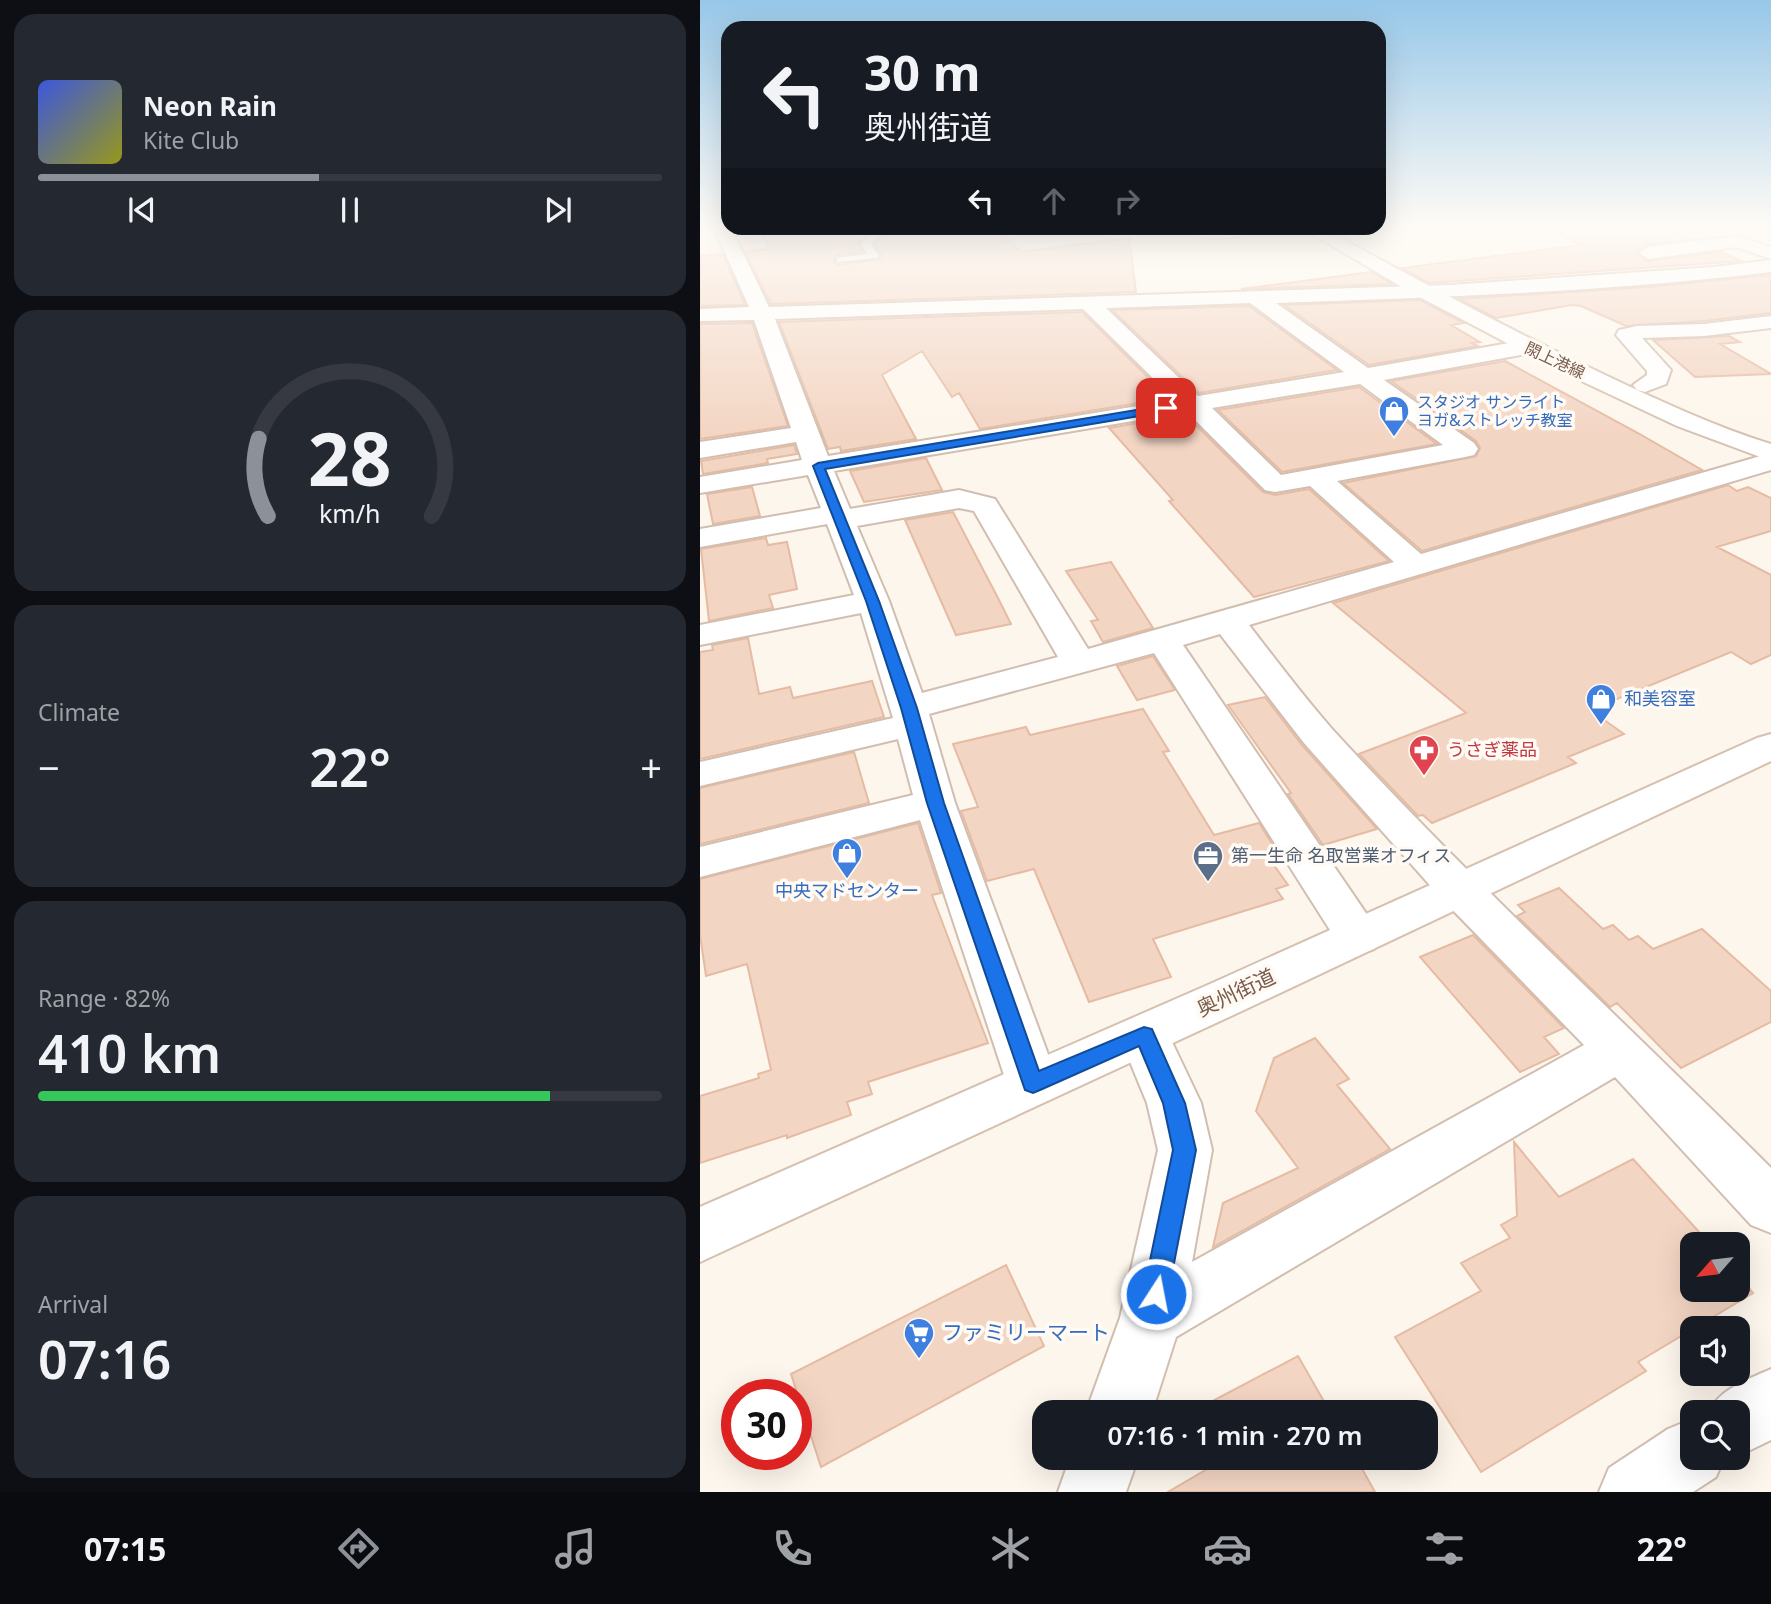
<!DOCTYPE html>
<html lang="en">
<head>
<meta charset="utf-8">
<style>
	:root { --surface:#171b24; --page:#242831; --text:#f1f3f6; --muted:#9ea1a6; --line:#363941; --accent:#8c9099 }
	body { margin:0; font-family:"Noto Sans","Noto Sans JP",sans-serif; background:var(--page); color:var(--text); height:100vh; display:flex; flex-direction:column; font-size:26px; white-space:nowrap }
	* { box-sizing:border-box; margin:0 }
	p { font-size:23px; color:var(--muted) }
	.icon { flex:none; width:38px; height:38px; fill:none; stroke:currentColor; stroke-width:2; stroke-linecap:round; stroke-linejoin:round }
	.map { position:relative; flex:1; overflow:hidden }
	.sheet { display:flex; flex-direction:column; gap:14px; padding:14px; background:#0d0f14; width:700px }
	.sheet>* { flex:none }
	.guide { position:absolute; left:21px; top:21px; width:665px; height:214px; border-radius:21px; box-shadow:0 7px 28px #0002; background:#171b24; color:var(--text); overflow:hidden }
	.needle { width:46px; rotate:242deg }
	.fabs { position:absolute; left:980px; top:1232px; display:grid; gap:14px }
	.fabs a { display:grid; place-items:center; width:70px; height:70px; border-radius:14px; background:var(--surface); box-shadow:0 7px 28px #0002; font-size:35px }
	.speed { position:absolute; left:21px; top:1379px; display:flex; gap:14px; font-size:35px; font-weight:700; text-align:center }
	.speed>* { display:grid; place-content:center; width:91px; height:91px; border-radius:50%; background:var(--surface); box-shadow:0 7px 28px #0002; line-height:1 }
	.speed .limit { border:10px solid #d22; background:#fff; color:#111 }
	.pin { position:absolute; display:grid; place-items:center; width:60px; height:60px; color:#fff; margin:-30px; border-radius:14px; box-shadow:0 4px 10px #0006 }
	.me { position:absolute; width:77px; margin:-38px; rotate:11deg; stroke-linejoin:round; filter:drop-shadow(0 0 5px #0008) }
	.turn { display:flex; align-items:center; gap:24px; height:147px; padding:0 28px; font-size:32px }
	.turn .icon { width:91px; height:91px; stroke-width:2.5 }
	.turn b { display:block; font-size:49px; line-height:60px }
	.lanes { display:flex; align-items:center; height:66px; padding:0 28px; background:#0003; justify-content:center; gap:35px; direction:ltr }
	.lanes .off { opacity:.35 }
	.big { font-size:52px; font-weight:600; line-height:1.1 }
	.sheet .tile { flex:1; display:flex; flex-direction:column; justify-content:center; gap:10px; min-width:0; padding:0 24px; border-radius:21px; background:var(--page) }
	.sheet .dial { align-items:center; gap:0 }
	.dial svg { height:182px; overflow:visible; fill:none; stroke:var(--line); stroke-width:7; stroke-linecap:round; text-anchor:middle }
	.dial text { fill:var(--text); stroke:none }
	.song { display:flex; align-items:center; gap:21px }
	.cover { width:84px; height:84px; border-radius:10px; background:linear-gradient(135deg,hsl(230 70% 55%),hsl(60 70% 35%)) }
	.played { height:7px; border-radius:4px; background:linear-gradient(90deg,var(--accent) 45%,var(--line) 45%) }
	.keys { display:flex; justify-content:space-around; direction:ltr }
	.heat { display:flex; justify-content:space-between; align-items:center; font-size:38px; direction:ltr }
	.charge { height:10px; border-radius:5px; background:linear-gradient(90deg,#34c759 82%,var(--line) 0) }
	.trip { position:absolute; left:332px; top:1400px; width:406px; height:70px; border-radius:21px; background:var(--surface); box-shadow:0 7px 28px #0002; font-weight:600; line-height:70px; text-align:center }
	.tabs { display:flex; height:112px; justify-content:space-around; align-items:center; background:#090b0e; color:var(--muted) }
	.tabs .icon { width:49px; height:49px }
	.tabs .selected { color:var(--accent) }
	.tabs b { font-size:32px; color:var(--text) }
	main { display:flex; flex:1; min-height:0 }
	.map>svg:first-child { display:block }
	.commercial { fill:#fde8e0 }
	.building { fill:#f3d5c3; stroke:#e6bba3; stroke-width:2 }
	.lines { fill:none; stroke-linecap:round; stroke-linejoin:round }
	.lane-casing { stroke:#d1beb0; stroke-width:3 }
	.street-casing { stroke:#d1beb0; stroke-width:4 }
	.secondary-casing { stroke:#d6c0b0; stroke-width:4 }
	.lane { fill:#fff; fill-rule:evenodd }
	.street { fill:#fff; fill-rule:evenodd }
	.secondary { fill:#fff; fill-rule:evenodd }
	.route { fill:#1a73e8; stroke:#114b97; stroke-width:2 }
	.labels { text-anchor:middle; stroke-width:7; stroke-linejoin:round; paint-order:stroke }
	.far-street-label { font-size:16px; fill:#7a5c4d; stroke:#fffaf3 }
	.far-shop-label { font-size:16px; fill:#366cbe; stroke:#fffaf3; text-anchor:start }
	.shop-label { font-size:18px; fill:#366cbe; stroke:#fffaf3; text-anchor:start }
	.health-label { font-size:18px; fill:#be3a42; stroke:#fffaf3; text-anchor:start }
	.service-label { font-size:18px; fill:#4e5e75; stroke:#fffaf3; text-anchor:start }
	.near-street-label { font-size:21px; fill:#7a5c4d; stroke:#fffaf3 }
	.near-shop-label { font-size:21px; fill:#366cbe; stroke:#fffaf3; text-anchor:start }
</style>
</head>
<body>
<main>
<section class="sheet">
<div class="tile">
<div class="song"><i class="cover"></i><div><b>Neon Rain</b><p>Kite Club</p></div></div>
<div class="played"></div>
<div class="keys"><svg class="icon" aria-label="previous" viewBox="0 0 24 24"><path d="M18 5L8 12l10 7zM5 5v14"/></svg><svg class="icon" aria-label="pause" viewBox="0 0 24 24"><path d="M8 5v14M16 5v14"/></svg><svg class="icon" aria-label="next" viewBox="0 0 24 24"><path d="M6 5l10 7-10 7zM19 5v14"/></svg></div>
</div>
<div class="tile dial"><svg viewBox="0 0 100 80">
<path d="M14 69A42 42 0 1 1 86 69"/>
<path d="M14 69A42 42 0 0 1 10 35" stroke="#8c9099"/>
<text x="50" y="56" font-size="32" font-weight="700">28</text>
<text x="50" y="72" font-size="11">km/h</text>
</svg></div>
<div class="tile"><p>Climate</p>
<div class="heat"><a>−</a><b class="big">22°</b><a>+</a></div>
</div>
<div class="tile"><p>Range · 82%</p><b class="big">410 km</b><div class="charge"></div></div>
<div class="tile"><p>Arrival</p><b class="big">07:16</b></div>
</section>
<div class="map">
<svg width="1071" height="1492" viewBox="0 0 1071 1492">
	<rect width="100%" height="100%" fill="#fdf6ec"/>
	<path class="commercial" d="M0 225 12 226 29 264 0 267Z
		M37 228H429L442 237 252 258 286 301 72 309Z"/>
	<path class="building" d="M836 225H955L990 239 947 245 937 252 947 261 1022 252 1041 261 729 283 702 268 882 245Z
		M130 228H165L169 234 158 244 163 252 137 255 134 262 137 265 180 259 181 255 174 244 185 234 180 228H297L321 252 429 238 436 292 71 304 45 252 69 249 63 236Z
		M23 254 45 305 0 306V256Z
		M672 272 692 284 541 289Z
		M1071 275V313L1004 321 926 326 881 306 872 305 796 318 759 299 948 287Z
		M720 300 764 323 751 325 780 342 772 343 778 346 669 365 584 305Z
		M549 306 637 370 499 393 412 310Z
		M382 312 469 398 280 429 259 393 252 397 222 351 182 375 216 439 141 451 140 447 128 449 79 322Z
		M52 323 88 426 0 439V324Z
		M1029 336 1040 342 1020 344 1071 374 995 377 953 340Z
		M805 361 938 433 1002 470 722 551 643 483 776 456 780 448 776 441 691 381Z
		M659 387 737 444 582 472 518 410Z
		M486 415 563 492 575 495 609 489 689 561 554 597 469 501 473 500 409 428Z
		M94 445 97 454 67 459 68 463 3 474 1 461Z
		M226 458 242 490 164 502 150 471Z
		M1028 485 1037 491 1048 487 1071 498V531L1017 547 1071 575V655L1051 664 1031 652 890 710 924 734 868 757 876 763 732 823 723 815 718 816 659 754 766 713 633 603Z
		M52 487 60 516 13 524 7 494Z
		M253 512 298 598 311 624 256 635 205 520Z
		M66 538 68 545 87 542 97 589 69 595 73 608 9 621 1 549Z
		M411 562 453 628 403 642 391 621 398 620 366 571Z
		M48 638 59 694 90 687 93 698 172 681 184 717 0 759V652L13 650 12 645Z
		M453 656 475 690 437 700 417 666Z
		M565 697 602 745 677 829 623 845 588 794 591 793 528 705Z
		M443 709 469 751 463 752 514 835 559 823 581 858 571 861 588 885 576 889 583 899 453 939 471 977 389 1002 334 869 287 881 261 811 278 807 253 744 326 727 330 735Z
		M154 752 169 803 0 844V788Z
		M218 823 241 893 232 895 288 1043 168 1082 172 1094 147 1102 151 1115 87 1138V1135L0 1163V1096L59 1078 58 1074 71 1070 47 964 6 976 0 935V879Z
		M859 888 903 929 913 925 929 940 938 936 953 949 1002 929 1071 991V1022L981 1068 917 1003 910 1007 817 916 825 912 818 905Z
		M773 935 864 1028 844 1037 859 1054 820 1072 720 957Z
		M615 1038 649 1079 637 1085 690 1149 513 1247 523 1203 598 1168 556 1111 574 1058Z
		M814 1142 859 1197 933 1159 1010 1244H992V1290H1038V1275L1053 1293 938 1362 946 1371 781 1472 695 1337 781 1291 761 1263 810 1238 801 1225 817 1216Z
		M306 1265 344 1346 121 1467 91 1374Z
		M598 1356 630 1412H511L507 1404Z
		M526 1458H656L675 1492H468Z"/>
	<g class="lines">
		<g class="lane-casing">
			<path id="lane" d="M168 228H177L182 234 171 244 179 256 178 258 137 262V258L167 254 161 244 172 234Z"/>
		</g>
		<g class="street-casing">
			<path id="street" d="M13 225 31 228 69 307 750 285 1014 267 1071 260V272C907 292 741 297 576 303L668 368 826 340 834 342 837 347 834 352 826 354 684 380 774 443 778 449 774 455 765 457 637 481 721 554 1071 453V470L549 625C576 660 603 696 632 729 772 882 925 1022 1071 1168V1233L1051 1225 915 1077 476 1337 452 1412H386L420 1318 458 1150 447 1103 419 1035 426 1021 444 1015 462 1021 501 1103 512 1150 492 1262 884 1045 743 900 604 743 520 634 483 645 674 925 681 937 674 949 658 954 642 949 454 653 229 714 255 803 359 1084 351 1099 333 1105 315 1099 307 1084 220 820 0 877V847L213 795 198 739 0 786V762L193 718 161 613 0 645V625L154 595 127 524 0 547V529L121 508 108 475 0 493V477L102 460 96 442 0 458V442L91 428 54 320 0 321V309L49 307ZM550 303 644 372 498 396 406 308ZM383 309 475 400 128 456 75 319ZM660 384 743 445 581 475 512 408ZM487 412 565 490 575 492 610 486 694 562 388 649 295 499 259 490 150 509 134 471ZM259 508 274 511 358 657 222 693 189 601 157 526Z
				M516 228H570C562 236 503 242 495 234L498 230Z
				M1037 236 1071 247V259L1036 247 948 259 939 253 948 247Z
				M1071 316V328L1004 336 942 338 971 370 966 384 945 392 937 390 933 385 947 375V371L916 335 919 330 937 326 1004 324Z
				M1071 1369V1440L1038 1456V1412H1009C1019 1389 1049 1379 1071 1369Z
				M992 1419V1458H1024L1016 1477 993 1492H899L909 1468 968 1429Z
				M370 1458H438L426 1492H358Z"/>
		</g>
		<g class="secondary-casing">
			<path id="secondary" d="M602 228H623C715 279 808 329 903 374 958 400 1013 426 1071 444V461L977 426 858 370 712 293Z
				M1071 734V761L544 1010 0 1262V1207L510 984 1057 738Z"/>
		</g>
		<use href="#lane" class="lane"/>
		<use href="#street" class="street"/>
		<use href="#secondary" class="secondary"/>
	</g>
	<linearGradient id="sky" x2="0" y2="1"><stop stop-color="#97c7e8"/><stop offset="0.52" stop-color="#fefbf6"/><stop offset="1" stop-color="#fefbf6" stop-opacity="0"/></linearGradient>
	<rect width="1071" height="434" fill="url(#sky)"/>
	<path class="route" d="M466 405 471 408 469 411 125 469 179 601 217 708 244 803 339 1071 444 1027 452 1029 485 1103 496 1150 468 1294 465 1303 456 1306 447 1303 443 1294 473 1150 463 1103 439 1046 340 1090 333 1093 325 1090 227 803 201 708 166 601 113 466 118 463Z"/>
	<defs>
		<g id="shop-pin" transform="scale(1.575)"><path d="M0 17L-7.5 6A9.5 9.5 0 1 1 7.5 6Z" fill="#3f7fe0" stroke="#fffaf3"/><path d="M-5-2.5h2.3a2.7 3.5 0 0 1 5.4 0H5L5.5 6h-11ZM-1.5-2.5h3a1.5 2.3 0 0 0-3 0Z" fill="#fff"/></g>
		<g id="pharmacy-pin" transform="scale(1.575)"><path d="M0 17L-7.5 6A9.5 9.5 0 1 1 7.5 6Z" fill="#e0444e" stroke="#fffaf3"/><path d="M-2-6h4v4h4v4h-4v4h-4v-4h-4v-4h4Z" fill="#fff"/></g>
		<g id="office-pin" transform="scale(1.575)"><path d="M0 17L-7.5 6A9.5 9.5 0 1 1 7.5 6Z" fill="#5c6f8a" stroke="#fffaf3"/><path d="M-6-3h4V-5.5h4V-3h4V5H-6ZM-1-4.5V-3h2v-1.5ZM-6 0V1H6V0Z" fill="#fff"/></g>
		<g id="supermarket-pin" transform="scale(1.575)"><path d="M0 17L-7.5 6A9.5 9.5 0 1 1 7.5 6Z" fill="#3f7fe0" stroke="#fffaf3"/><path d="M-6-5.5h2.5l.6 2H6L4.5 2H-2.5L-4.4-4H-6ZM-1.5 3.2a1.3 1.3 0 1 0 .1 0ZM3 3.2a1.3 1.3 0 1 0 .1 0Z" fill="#fff"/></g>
	</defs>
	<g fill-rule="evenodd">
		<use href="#shop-pin" x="694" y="411"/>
		<use href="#shop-pin" x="901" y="699"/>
		<use href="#pharmacy-pin" x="724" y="750"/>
		<use href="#shop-pin" x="147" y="853"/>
		<use href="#office-pin" x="508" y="856"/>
		<use href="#supermarket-pin" x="219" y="1333"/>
	</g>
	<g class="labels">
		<g class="far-street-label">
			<text transform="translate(855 360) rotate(25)" y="6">閖上港線</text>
		</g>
		<g class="far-shop-label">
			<text x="717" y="408">スタジオ サンライト<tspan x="717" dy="18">ヨガ&amp;ストレッチ教室</tspan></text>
		</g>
		<g class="shop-label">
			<text x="924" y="705">和美容室</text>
			<text x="147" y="897" text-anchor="middle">中央マドセンター</text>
		</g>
		<g class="health-label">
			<text x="747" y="756">うさぎ薬品</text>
		</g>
		<g class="service-label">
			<text x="531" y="862">第一生命 名取営業オフィス</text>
		</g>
		<g class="near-street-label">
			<text transform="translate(536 993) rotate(-25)" y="7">奥州街道</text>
		</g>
		<g class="near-shop-label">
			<text x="242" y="1340">ファミリーマート</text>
		</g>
	</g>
</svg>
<div class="fabs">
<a><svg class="needle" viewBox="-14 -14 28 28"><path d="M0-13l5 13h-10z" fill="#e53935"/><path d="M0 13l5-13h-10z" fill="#9ea1a6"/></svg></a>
<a><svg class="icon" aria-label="sound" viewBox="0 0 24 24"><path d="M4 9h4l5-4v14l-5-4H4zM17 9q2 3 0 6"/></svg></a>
<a><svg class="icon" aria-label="search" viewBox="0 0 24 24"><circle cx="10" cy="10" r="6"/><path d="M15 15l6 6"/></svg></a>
</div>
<div class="speed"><div class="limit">30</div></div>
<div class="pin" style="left:466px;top:408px;background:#d93025"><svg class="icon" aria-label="arrive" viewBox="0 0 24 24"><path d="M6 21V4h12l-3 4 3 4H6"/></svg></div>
<svg class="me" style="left:456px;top:1294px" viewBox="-20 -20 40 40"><circle r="17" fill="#1a73e8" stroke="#fff" stroke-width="3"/><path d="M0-11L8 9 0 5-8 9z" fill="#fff"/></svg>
<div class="trip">07:16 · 1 min · 270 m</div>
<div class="guide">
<div class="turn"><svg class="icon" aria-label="left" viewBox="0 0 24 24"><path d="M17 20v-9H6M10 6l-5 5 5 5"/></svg><div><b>30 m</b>奥州街道</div></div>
<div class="lanes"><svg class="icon" aria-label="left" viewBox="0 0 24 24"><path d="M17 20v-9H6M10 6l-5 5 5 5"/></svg><svg class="icon off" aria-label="ahead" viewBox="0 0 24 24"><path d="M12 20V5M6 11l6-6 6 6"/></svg><svg class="icon off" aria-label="right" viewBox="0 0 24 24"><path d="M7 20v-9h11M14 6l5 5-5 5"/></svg></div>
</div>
</div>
</main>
<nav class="tabs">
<b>07:15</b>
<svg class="icon selected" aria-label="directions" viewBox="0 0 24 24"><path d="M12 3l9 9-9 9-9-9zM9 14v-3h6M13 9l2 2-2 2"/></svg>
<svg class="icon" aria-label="music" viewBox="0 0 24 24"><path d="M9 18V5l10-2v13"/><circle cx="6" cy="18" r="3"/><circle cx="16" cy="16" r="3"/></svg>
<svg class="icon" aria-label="phone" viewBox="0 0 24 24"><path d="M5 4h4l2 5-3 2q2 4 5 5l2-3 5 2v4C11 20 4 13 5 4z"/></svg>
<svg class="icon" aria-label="climate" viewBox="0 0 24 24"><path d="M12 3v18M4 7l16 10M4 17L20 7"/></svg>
<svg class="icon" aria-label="car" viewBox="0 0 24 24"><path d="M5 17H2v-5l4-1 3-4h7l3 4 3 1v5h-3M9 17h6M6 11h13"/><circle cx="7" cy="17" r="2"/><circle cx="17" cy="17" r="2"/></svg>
<svg class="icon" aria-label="filters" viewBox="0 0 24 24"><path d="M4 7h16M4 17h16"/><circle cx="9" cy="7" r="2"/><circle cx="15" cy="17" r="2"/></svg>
<b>22°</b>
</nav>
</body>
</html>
